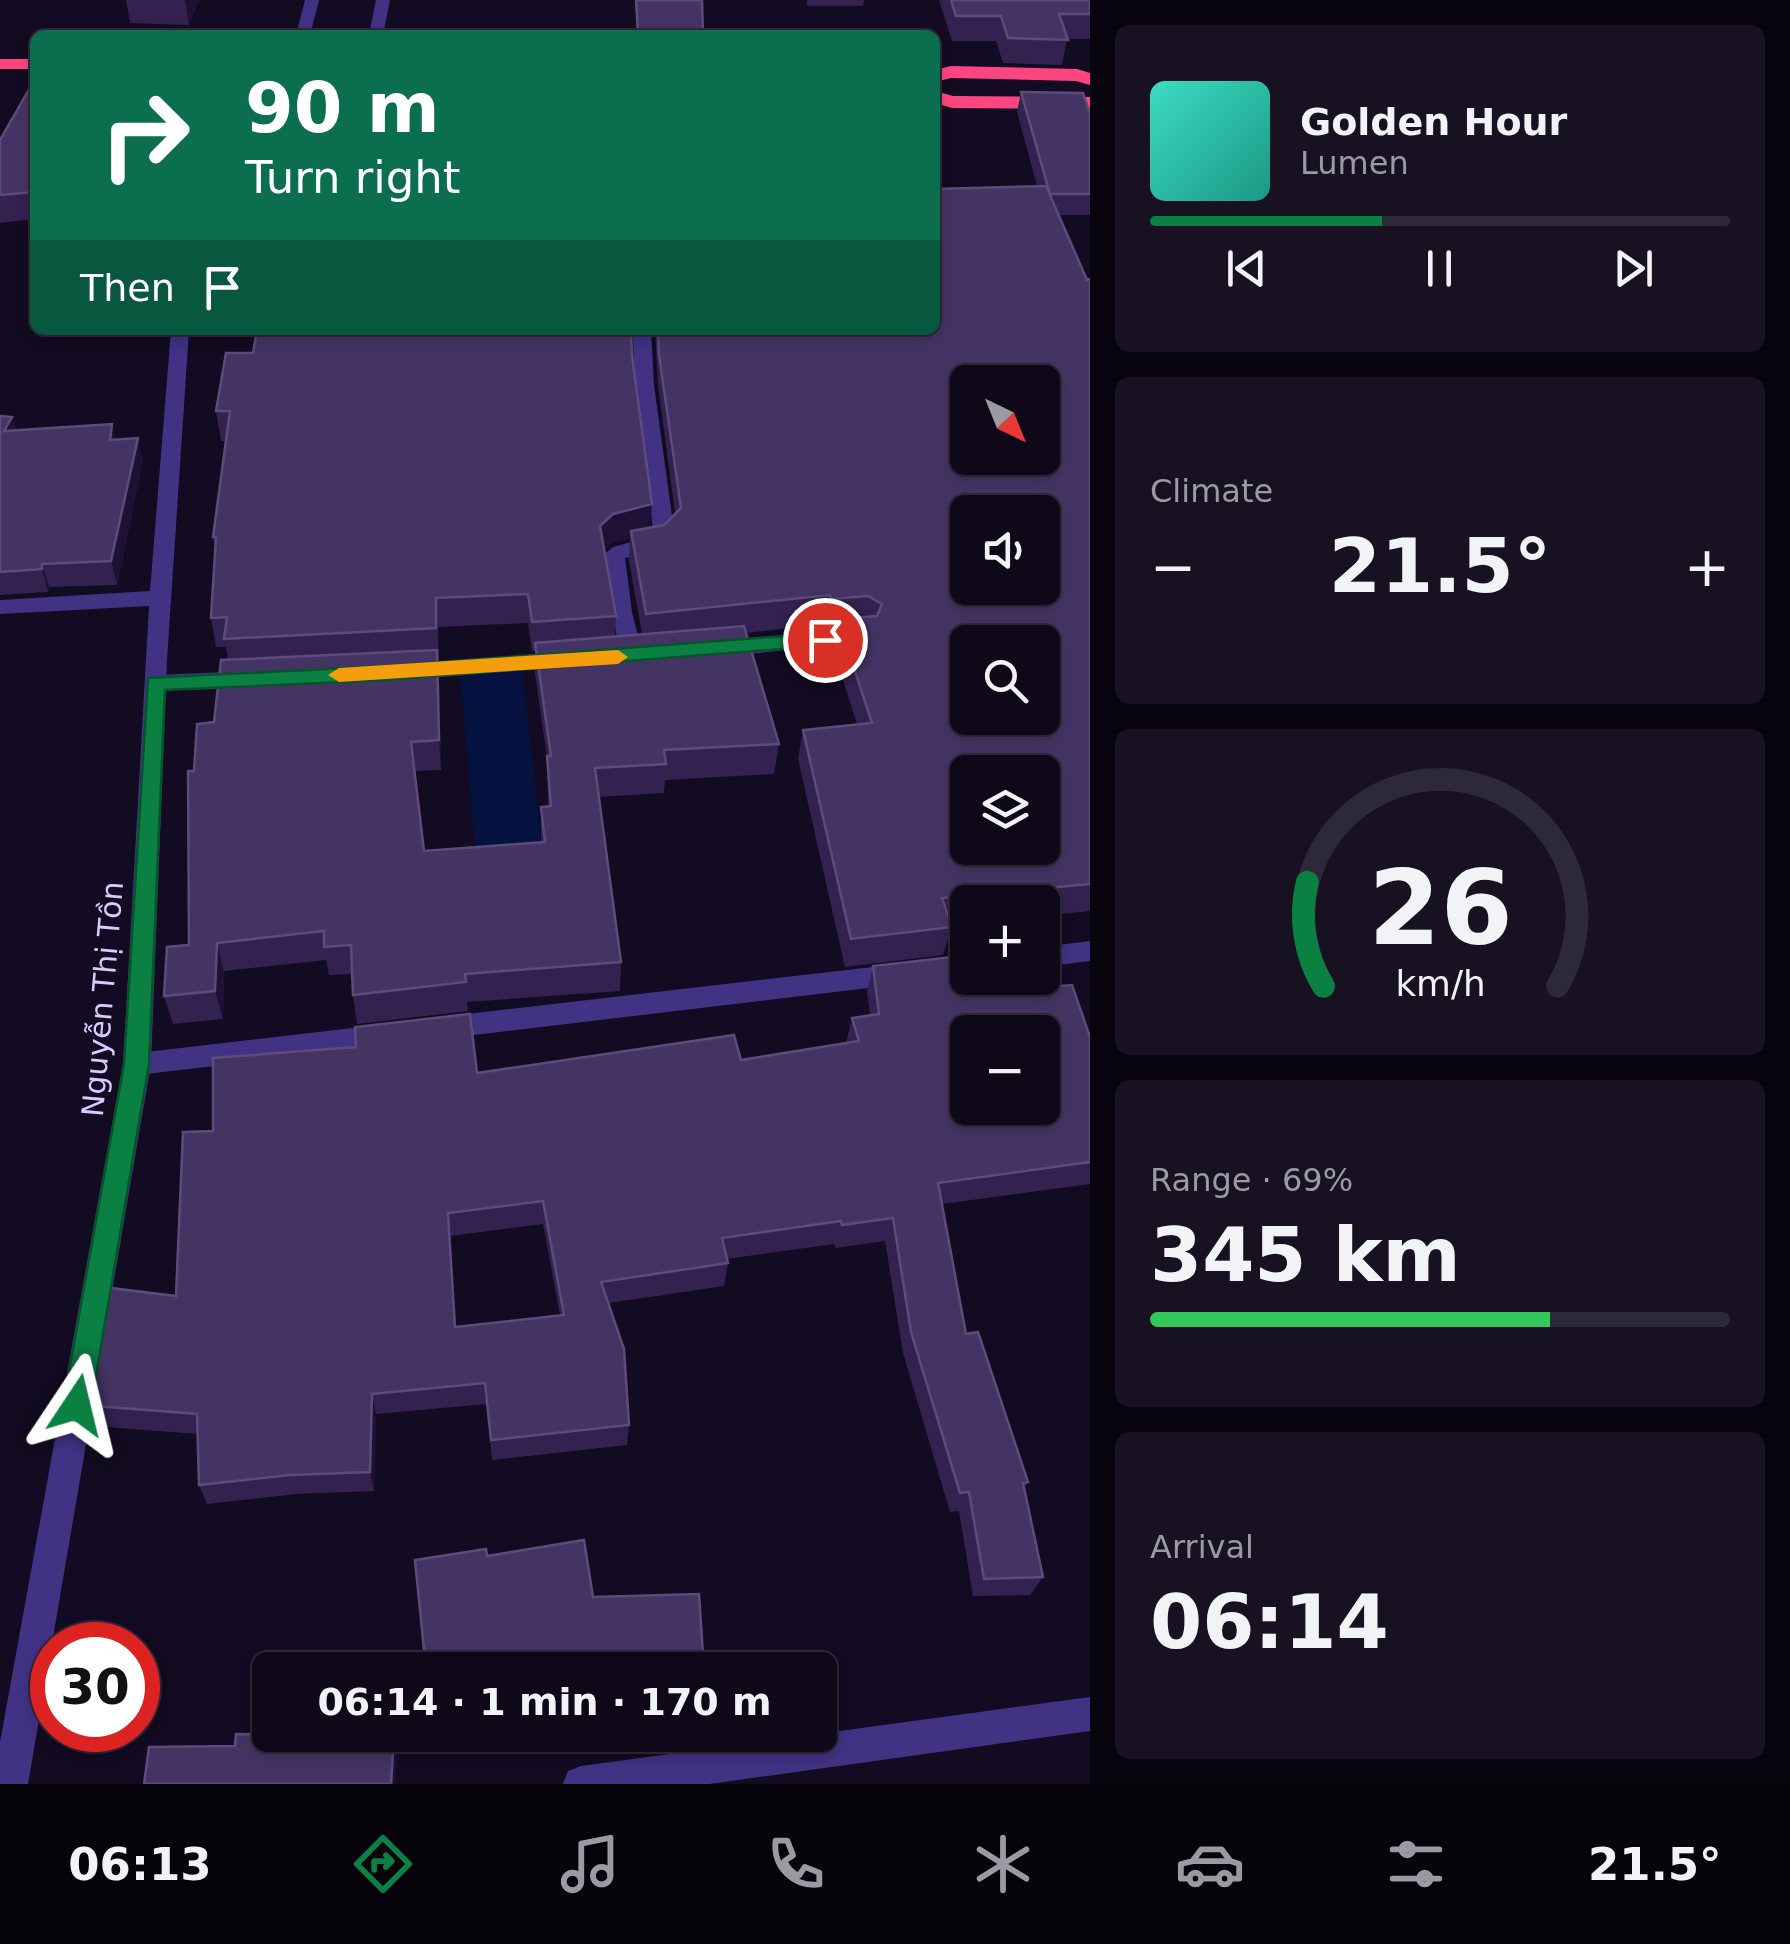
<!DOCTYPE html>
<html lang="en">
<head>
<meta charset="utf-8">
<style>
	:root { --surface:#0e0819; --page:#171122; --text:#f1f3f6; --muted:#9b9aa2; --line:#2e2938; --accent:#0b8043 }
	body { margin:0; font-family:"DejaVu Sans",sans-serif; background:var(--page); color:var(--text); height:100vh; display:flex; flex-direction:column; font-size:38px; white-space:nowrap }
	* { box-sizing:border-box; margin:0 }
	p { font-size:32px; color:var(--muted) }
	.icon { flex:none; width:55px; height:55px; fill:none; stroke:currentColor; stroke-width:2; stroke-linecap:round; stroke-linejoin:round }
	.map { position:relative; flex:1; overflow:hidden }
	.drawer { display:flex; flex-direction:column; gap:25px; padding:25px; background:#08040e; width:700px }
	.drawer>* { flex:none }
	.banner { position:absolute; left:30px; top:30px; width:910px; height:305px; border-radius:15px; box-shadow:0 5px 15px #0003,0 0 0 2px var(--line); background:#0b6e4f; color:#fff; overflow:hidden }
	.needle { width:65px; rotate:137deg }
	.fabs { position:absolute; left:950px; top:365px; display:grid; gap:20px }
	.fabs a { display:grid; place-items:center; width:110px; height:110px; border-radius:15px; background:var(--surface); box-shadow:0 5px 15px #0003,0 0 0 2px var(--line); font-size:50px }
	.speed { position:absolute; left:30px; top:1622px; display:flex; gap:20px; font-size:50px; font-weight:700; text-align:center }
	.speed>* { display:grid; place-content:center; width:130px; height:130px; border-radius:50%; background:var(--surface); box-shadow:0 5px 15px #0003,0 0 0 2px var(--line); line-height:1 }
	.speed .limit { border:15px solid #d22; background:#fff; color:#111 }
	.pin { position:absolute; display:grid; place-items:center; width:85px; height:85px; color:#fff; margin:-42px; border:5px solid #fff; border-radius:50%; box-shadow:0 2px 10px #0007 }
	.me { position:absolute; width:110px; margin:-55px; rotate:10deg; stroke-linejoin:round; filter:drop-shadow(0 0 8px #0008) }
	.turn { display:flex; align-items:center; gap:35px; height:210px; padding:0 50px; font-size:45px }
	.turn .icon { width:130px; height:130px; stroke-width:2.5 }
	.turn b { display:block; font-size:70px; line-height:85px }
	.then { display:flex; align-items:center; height:95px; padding:0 50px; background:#0003; gap:20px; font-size:38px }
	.big { font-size:75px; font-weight:800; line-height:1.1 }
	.drawer .tile { flex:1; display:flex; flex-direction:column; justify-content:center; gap:15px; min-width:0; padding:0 35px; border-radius:15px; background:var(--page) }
	.drawer .dial { align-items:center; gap:0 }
	.dial svg { height:260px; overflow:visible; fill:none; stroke:var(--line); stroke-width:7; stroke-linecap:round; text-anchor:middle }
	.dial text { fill:var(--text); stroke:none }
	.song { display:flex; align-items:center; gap:30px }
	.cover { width:120px; height:120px; border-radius:15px; background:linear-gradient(135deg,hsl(170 70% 55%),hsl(170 70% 35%)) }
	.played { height:10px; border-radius:5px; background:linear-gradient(90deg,var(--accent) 40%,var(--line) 40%) }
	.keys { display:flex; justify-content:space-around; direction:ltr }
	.heat { display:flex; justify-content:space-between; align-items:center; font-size:55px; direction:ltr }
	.charge { height:15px; border-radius:8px; background:linear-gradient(90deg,#34c759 69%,var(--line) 0) }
	.trip { position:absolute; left:252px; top:1652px; width:585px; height:100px; border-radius:15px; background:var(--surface); box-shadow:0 5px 15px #0003,0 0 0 2px var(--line); font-weight:800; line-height:100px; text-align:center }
	.dock { display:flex; height:160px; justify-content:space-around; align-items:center; background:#06030a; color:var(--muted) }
	.dock .icon { width:70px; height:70px }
	.dock .active { color:var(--accent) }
	.dock b { font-size:45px; color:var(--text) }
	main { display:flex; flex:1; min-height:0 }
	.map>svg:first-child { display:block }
	.water { fill:#05113f }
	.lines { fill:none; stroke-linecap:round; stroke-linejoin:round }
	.lane { fill:#423284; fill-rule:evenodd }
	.street { fill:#423284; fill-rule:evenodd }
	.highway { fill:#ff4580; fill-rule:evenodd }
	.wall { fill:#332250; fill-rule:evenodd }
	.shaded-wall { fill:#1e1135 }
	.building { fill:#443463; stroke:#5c4b7b; stroke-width:2.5; fill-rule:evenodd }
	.route { fill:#0b8043; stroke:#07532c; stroke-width:2.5 }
	.slow { fill:#f59e0b }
	.labels { text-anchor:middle; stroke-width:10; stroke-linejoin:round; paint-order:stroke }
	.street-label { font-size:30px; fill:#d9caff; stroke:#120b21 }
</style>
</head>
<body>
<main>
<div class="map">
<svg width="1090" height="1784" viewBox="0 0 1090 1784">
	<rect width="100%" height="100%" fill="#120b21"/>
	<path class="water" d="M522 668 543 853 476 859 460 672Z"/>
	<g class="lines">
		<path class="lane" d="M633 330H651L654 385 675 538 661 551 625 558 632 612 643 656 640 661 621 665 610 657 619 650 603 555 613 547 654 536 634 385Z
			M863 629 874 637 871 642 717 657 706 649 717 641Z
			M566 653 577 661 574 666 406 680 395 672 406 664Z
			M251 671 262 679 251 687 155 691 144 683 155 675Z
			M1090 941V961L1042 967V947Z
			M968 956V976L441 1039 432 1036 428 1028 432 1020 441 1017Z
			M387 1024 396 1027 400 1035 396 1043 387 1046 137 1075 127 1072 123 1064 127 1056 137 1053Z"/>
		<path class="street" d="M305 0H319L310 35H296Z
			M376 0H390L383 35H369Z
			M171 330H189L167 660 151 1064 28 1784H0V1742L123 1064 149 606 0 614V600L150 591Z
			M1090 1697V1731L709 1784H563L568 1771 581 1766Z"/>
		<path class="highway" d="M0 59H35V69H0Z
			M951 66 1077 69 1090 73V85L1076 81 951 78 935 82V70Z
			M935 91 953 96 1090 97V109L952 108 935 103Z"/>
	</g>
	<path class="wall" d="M126 0H199L189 25 130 23Z
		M636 0H702L703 35H636Z
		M807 0H864L863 6H807Z
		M939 0H1090V39H1067L1062 65 1003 63 996 41H952Z
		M35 79V219L0 223V140Z
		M1021 92 1090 114V215H1059L1087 280 1090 279V911L1042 916V902H968V923L951 925 952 927 943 955 845 967 798 759 803 730 857 724 833 649 836 628H826L825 624 746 633 779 744 774 774 665 780 664 793 599 797 621 962 620 991 467 1002 468 1011 357 1024 353 995 352 974 329 975 326 960 224 971 223 1019 173 1024 164 996 189 945 194 771 214 722 228 660 226 647H216L211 618 215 550 213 537 226 441H221L216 411 632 356 650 528 664 525 675 513 658 385 655 330H935L1037 186 1017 112ZM630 538 629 561 642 634 615 636 616 616 604 551 612 543ZM528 623 532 651H535V673L547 757 548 806 541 807V842L424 851 415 771 441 770 438 627Z
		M0 416 12 417 16 430 116 439 143 461 117 585 49 587 48 592 0 595Z
		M873 966 972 993 1090 1037V1184L942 1204 966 1334 1028 1482 1024 1488 1043 1577 1030 1595 973 1596 959 1511 950 1512 903 1353 885 1241 836 1248 834 1244 727 1259 728 1263 724 1286 609 1303 629 1425 627 1445 492 1460 487 1404 376 1414 374 1491 296 1494 207 1504 199 1485 198 1434 93 1426 83 1405 176 1296 213 1131 477 1073 741 1060 846 1043 852 1018 870 1015 867 992ZM543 1224 560 1315 455 1327 450 1236Z
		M433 1735H583L538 1743 536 1735 436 1752Z"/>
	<path class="shaded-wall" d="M185 0H199L189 25Z
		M12 417 19 440 4 431Z
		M112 424 118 447 110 440Z
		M138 438 143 461 117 585 111 561Z
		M652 504 650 533 631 531 630 538 612 543 599 556 600 526 613 514Z
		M42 564 49 587 48 592 42 569Z
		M437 650 439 681 441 770 439 740Z
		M217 943 224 971 223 1019 215 991Z
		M372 1394 376 1414 374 1491 370 1472Z
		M394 1735H398L395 1784H391Z"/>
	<path class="building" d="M636 0H702L703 35H638Z
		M951 0H1090V14H1059L1068 40 1008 38 1001 16H956Z
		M35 79V192L0 195V140Z
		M1021 92 1083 93 1090 114V194H1050Z
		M1046 186 1087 280 1090 279V884L942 898 952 927 851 939 803 730 872 723 838 619 877 616 882 604 868 596 831 599 830 595 646 614 631 531 664 525 681 508 659 355 658 330H935V189ZM968 382H1042V458H968ZM968 512H1042V588H968ZM968 642H1042V718H968ZM968 772H1042V848H968Z
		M257 330H631L632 356 652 504 613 514 600 526 616 616 532 622 528 594 436 598V628L224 639 227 617 211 618 216 537H213L230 411H216L226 353H253Z
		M0 416 12 417 4 431 112 424 110 440 138 438 111 561 42 564V569L0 572Z
		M744 626 779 744 664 750 666 764 595 768 621 962 465 974 466 982 353 995 351 945 324 947V931L217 943 215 991 164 996 167 947 189 945 188 771H194L197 724 214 722 221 660 437 650 439 740 411 742 424 851 545 842 541 807 551 806 547 756H551L535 643Z
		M960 956 972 993 1072 985 1090 1037V1162L938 1183 966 1334 978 1332 1028 1482 1023 1483 1043 1577 984 1579 969 1492 960 1493 911 1332 893 1218 842 1225 841 1221 722 1238 728 1263 601 1282 624 1349 629 1425 491 1440 485 1383 372 1394 370 1472 290 1475 199 1485 197 1414 83 1405 103 1287 176 1296 183 1132 213 1131V1058L356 1047 355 1027 470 1014 477 1073 734 1035 741 1060 859 1041 852 1018 879 1014 873 966ZM968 1032H1042V1108H968ZM543 1201 564 1315 455 1327 448 1213Z
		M584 1540 593 1597 699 1594 704 1670H426L415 1560 486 1549 487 1556Z
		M236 1734 394 1735 391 1784H144L149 1747 235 1746Z
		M433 1735H453L433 1738Z"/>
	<path class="route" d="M825 633 832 635V645L387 680 165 690 149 1064 91 1405 87 1415 77 1419 67 1415 63 1405 124 1064 148 678 387 666Z"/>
	<path class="slow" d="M618 650 628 657 618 664 339 682 328 675 339 668Z"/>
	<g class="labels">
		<g class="street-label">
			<text transform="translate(103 999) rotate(-85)" y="10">Nguyễn Thị Tồn</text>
		</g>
	</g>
</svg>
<div class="fabs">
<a><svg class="needle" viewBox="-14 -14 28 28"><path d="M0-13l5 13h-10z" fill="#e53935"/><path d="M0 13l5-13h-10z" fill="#9b9aa2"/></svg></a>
<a><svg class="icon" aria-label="sound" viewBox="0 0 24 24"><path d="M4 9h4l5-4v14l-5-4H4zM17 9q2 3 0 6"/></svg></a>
<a><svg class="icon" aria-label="search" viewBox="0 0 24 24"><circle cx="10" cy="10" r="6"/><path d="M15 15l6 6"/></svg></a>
<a><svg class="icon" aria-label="layers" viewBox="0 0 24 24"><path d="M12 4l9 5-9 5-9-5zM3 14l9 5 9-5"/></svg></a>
<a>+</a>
<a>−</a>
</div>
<div class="speed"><div class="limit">30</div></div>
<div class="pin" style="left:825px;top:640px;background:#d93025"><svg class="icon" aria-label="arrive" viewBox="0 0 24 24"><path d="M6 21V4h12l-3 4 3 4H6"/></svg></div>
<svg class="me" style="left:77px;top:1405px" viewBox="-20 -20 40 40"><path d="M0-17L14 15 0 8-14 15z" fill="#0b8043" stroke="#fff" stroke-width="4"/></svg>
<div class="trip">06:14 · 1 min · 170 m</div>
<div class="banner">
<div class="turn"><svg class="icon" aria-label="right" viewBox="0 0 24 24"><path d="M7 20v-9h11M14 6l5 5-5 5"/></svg><div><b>90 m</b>Turn right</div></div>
<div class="then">Then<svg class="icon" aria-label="arrive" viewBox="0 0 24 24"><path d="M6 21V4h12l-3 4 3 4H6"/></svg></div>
</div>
</div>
<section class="drawer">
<div class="tile">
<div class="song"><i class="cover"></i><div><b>Golden Hour</b><p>Lumen</p></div></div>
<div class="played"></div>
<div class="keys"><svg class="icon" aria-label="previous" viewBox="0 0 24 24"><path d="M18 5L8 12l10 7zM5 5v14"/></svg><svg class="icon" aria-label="pause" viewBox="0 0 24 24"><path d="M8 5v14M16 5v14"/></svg><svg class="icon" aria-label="next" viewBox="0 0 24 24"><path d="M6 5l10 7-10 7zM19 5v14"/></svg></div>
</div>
<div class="tile"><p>Climate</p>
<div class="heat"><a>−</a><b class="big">21.5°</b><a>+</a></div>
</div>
<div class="tile dial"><svg viewBox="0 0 100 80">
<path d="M14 69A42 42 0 1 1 86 69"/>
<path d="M14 69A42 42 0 0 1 9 37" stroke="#0b8043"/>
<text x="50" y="56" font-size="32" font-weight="700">26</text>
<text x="50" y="72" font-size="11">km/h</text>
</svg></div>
<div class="tile"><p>Range · 69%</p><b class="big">345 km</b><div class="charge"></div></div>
<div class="tile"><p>Arrival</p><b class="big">06:14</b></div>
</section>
</main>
<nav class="dock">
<b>06:13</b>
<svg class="icon active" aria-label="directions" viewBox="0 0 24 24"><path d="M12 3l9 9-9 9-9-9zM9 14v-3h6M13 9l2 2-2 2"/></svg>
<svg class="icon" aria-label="music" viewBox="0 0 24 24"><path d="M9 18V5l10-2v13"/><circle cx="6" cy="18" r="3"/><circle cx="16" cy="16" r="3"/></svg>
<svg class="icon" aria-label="phone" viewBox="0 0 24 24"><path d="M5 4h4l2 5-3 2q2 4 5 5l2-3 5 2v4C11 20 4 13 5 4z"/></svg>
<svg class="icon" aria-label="climate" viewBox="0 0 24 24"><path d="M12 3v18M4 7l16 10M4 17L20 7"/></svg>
<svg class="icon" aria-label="car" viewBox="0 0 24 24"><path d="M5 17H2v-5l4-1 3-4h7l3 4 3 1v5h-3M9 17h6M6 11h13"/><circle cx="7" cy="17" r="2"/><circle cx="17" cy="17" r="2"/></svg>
<svg class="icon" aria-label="filters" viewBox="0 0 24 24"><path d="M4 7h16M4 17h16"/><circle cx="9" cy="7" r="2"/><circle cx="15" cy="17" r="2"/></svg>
<b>21.5°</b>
</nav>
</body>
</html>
